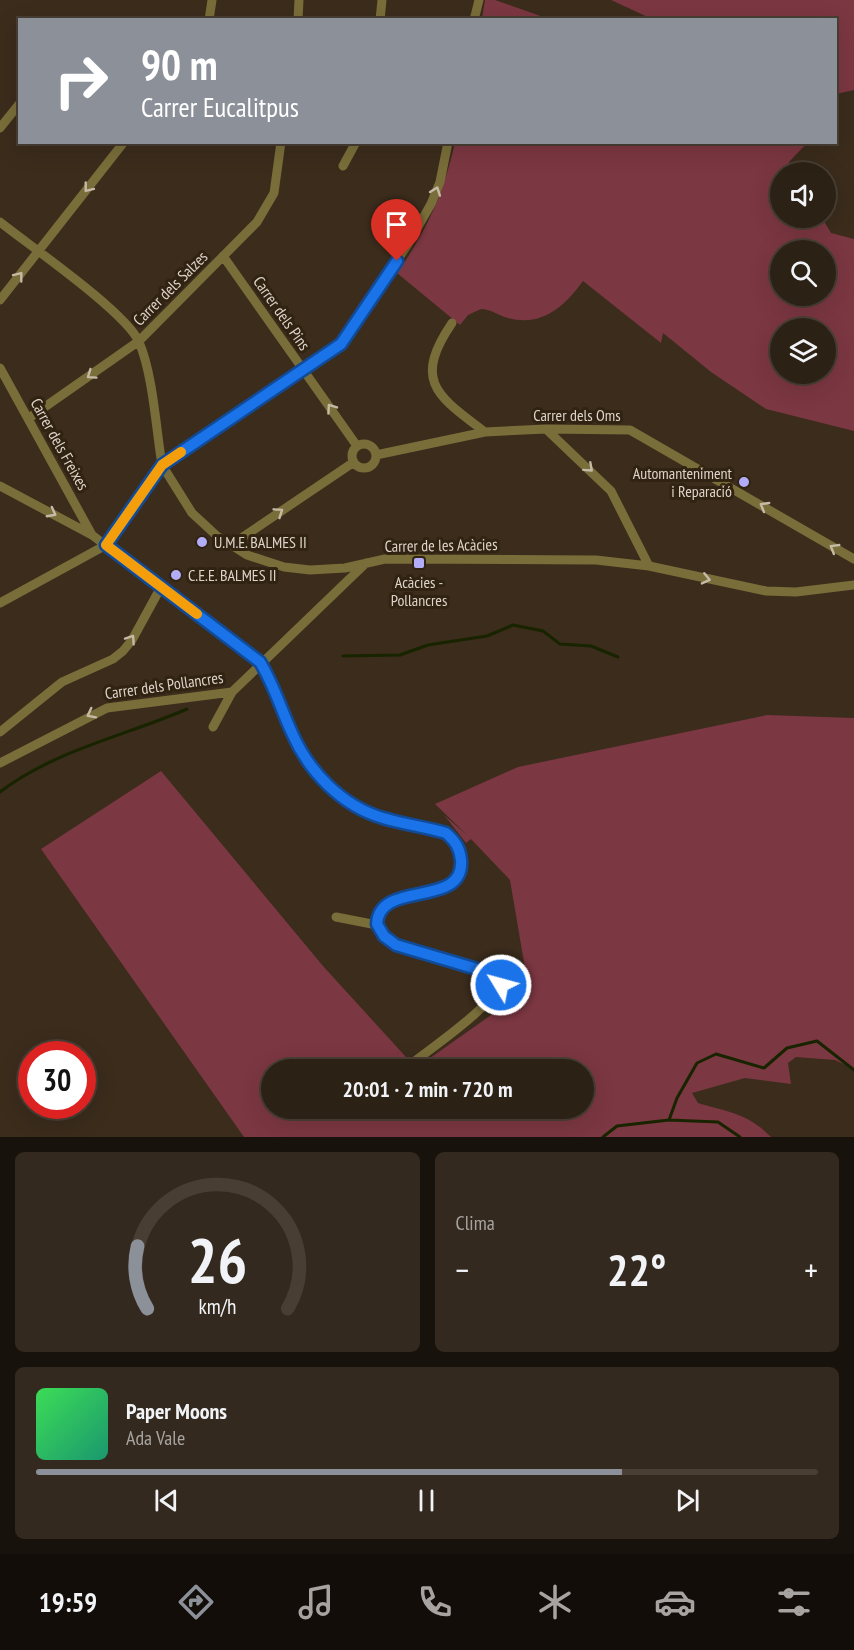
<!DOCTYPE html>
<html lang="es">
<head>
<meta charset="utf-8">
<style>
	:root { --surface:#2c2115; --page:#34291e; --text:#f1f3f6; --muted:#a6a3a0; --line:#483e34; --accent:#8c9099 }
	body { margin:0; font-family:"PT Sans Narrow",sans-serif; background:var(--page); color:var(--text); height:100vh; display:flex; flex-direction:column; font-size:22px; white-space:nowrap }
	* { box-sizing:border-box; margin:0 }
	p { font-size:20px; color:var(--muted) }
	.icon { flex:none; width:33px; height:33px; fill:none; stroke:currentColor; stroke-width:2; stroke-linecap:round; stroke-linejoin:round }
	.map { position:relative; height:1137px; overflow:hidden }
	.panel { display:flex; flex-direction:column; gap:15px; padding:15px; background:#18120c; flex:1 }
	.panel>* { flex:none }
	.guide { position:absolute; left:18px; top:18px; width:819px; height:126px; border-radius:0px; box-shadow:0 6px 24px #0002,0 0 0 2px var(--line); background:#8c9099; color:#fff; overflow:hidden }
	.controls { position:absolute; left:770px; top:162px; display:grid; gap:12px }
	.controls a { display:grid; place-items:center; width:66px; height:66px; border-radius:50%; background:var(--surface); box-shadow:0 6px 24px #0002,0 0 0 2px var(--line); font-size:30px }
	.speed { position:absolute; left:18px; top:1041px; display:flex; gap:12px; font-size:30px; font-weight:700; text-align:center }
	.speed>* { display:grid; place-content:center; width:78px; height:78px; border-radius:50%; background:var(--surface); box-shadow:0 6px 24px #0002,0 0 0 2px var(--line); line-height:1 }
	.speed .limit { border:9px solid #d22; background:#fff; color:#111 }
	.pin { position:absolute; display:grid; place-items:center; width:51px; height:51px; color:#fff; margin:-62px -26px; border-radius:50% 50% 50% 0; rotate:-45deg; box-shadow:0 0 6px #0007 }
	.pin .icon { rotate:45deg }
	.me { position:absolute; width:66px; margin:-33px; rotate:307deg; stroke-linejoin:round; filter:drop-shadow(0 0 4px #0008) }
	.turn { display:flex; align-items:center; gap:21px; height:126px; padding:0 24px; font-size:27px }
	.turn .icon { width:78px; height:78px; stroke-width:2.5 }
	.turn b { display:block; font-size:42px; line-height:51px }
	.big { font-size:45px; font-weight:700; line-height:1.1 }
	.panel .card { flex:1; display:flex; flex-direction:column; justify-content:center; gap:9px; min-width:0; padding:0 21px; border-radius:9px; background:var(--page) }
	.panel .dial { align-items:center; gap:0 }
	.dial svg { height:156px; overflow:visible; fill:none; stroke:var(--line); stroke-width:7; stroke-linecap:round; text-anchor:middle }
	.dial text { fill:var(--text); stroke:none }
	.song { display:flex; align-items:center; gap:18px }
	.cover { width:72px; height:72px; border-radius:9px; background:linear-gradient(135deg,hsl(130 70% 55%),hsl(160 70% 35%)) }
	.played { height:6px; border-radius:3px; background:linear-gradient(90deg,var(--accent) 75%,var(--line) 75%) }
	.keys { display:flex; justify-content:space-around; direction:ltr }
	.heat { display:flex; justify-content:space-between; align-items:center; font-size:33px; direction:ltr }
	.panel .tiles { flex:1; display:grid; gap:15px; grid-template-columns:1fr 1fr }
	.card:last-child { grid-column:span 2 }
	.trip { position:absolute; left:261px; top:1059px; width:333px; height:60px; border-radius:30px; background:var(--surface); box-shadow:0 6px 24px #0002,0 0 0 2px var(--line); font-weight:700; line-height:60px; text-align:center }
	.dock { display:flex; height:96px; justify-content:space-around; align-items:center; background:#120d08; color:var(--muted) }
	.dock .icon { width:42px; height:42px }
	.dock .active { color:var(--accent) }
	.dock b { font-size:27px; color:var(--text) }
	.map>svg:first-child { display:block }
	.green { fill:#7b3742; fill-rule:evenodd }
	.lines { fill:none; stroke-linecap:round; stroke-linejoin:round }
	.stream { stroke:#182400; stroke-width:3 }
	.minor { stroke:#796d39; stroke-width:9 }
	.oneway { stroke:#c5baa6 }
	.route-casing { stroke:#114b97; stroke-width:15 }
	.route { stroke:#1a73e8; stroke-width:10 }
	.slow { stroke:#f59e0b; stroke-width:10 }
	.poi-dot { fill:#b3adf9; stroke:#312312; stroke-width:2 }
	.labels { text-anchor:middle; stroke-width:6; stroke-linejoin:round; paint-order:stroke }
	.street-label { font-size:16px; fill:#ded4ca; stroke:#312312 }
	.poi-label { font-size:16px; fill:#ded4ca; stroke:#312312; text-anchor:start }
</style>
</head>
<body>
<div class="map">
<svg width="854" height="1137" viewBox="0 0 854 1137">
	<rect width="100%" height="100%" fill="#3b2c1c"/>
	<path class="green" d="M485 0H495L549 19H482Z
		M611 0H854V90L836 94V20L652 19Z
		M455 143H807L789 162 795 172H780V218H822L831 233 854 239V431L766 409 711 372 663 333 661 343 583 281C564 307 542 327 508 318 499 316 491 309 481 309L468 315 460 325 397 273C428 229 443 194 455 143ZM780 250H825V296H780ZM780 328H825V374H780Z
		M767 715 854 718V1069L835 1060 796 1057 788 1063 791 1084 745 1078 692 1093 698 1103C727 1112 748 1113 771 1137H244L41 849 161 771 323 966 416 1068 501 1008 518 987 528 986 510 880 471 839 466 843 444 815 467 835 435 804 518 767ZM272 1070H584V1108H272Z"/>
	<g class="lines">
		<path class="stream" d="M343 656 400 655 428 645 487 636 513 625 543 631 560 644 591 646 618 657
			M0 792C55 750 125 736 187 709
			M669 1120 677 1098 697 1063 716 1054 764 1068 787 1048 817 1041 854 1070
			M603 1137 617 1126 669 1120 718 1122 740 1137"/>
		<path class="minor" d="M209 20 212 0
			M298 20 299 0
			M380 20 382 0
			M474 20 479 0
			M0 128 20 103
			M343 166 356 142
			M0 222C30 246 126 312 139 342 153 374 156 429 162 465L192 513 217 536 247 555 284 567 310 570 345 568 385 559 596 560 649 566 766 591 796 592 854 585
			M223 256 357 446
			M0 300 124 142
			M452 323C412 382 438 396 485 432
			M0 368 92 535
			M29 418 139 341 257 222 274 193 281 142
			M546 429 611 491 649 566
			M352 456a12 12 0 1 1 24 0a12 12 0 1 1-24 0Z
			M376 455 485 432 546 429 630 430 854 559
			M0 486 92 535 260 662C274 685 281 709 292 733 309 771 342 806 383 818 404 824 425 827 446 833 455 841 460 848 461 860 465 909 379 879 377 925L384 936 397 945 508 978 525 980
			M231 545 354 462
			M0 603 106 545 162 465 341 344 408 244 431 204 440 182 448 142
			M213 727 232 692
			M0 732 62 682 113 659 123 651 132 640 161 587
			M0 763 107 708 232 692 366 563
			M336 917 377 925
			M415 1061C438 1043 496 1004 504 977"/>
	</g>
	<defs><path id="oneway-chevron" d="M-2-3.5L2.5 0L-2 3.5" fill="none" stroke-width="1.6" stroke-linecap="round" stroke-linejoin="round" transform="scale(1.5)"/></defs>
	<g class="oneway">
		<use href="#oneway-chevron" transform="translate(88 188) rotate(128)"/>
		<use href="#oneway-chevron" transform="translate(436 191) rotate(-70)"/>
		<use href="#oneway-chevron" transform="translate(19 276) rotate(-52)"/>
		<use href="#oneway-chevron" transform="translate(91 375) rotate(145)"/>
		<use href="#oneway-chevron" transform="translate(331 408) rotate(-125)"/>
		<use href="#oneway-chevron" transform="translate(589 468) rotate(42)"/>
		<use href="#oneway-chevron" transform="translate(764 506) rotate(-150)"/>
		<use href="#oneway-chevron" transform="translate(279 512) rotate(-34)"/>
		<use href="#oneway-chevron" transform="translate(52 513) rotate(28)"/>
		<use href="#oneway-chevron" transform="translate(834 548) rotate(-149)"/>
		<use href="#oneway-chevron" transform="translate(706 579) rotate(13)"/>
		<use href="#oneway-chevron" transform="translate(131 639) rotate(-56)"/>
		<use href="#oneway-chevron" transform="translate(91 714) rotate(153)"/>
	</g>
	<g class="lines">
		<g class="route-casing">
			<path id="route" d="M397 261 341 344 162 465 106 545 260 662C274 685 281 709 292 733 309 772 342 806 383 818 403 824 425 827 446 833 455 841 460 848 461 860 465 909 379 879 377 924L384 936 396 945 504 977 501 985"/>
		</g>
		<use href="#route" class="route"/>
		<path class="slow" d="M181 452 162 465 106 545 197 614"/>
	</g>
	<g class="poi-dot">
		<circle cx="744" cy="482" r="6"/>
		<circle cx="202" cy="542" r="6"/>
		<rect x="413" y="557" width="12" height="12" rx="3"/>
		<circle cx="176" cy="575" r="6"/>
	</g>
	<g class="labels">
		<g class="street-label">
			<text transform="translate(170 288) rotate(-45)" y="6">Carrer dels Salzes</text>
			<text transform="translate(282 313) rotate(55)" y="6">Carrer dels Pins</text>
			<text x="577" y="421">Carrer dels Oms</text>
			<text transform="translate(60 444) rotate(61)" y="6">Carrer dels Freixes</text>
			<text transform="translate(441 545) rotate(-1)" y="6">Carrer de les Acàcies</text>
			<text transform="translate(164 685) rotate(-8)" y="6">Carrer dels Pollancres</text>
		</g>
		<g class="poi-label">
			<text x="732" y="479" text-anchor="end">Automanteniment<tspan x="732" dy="18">i Reparació</tspan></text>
			<text x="214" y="548">U.M.E. BALMES II</text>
			<text x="188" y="581">C.E.E. BALMES II</text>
			<text x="419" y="588" text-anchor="middle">Acàcies -<tspan x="419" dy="18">Pollancres</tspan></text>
		</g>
	</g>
</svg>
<div class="controls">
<a><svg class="icon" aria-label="sound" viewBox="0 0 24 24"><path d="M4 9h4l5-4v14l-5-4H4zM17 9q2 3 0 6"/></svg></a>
<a><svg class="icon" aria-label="search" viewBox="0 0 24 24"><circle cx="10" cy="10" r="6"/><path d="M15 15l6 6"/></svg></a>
<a><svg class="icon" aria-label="layers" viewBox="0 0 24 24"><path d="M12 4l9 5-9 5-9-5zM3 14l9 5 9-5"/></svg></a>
</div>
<div class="speed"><div class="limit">30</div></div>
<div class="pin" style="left:397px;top:261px;background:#d93025"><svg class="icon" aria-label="arrive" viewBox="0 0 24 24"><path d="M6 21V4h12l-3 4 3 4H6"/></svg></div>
<svg class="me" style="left:501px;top:985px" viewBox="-20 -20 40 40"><circle r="17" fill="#1a73e8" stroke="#fff" stroke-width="3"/><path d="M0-11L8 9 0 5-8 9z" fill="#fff"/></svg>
<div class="trip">20:01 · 2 min · 720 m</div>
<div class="guide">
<div class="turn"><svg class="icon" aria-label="right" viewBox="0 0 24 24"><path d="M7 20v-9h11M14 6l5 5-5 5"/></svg><div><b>90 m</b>Carrer Eucalitpus</div></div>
</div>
</div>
<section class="panel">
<div class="tiles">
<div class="card dial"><svg viewBox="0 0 100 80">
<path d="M14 69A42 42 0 1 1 86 69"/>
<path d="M14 69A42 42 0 0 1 9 37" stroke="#8c9099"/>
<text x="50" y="56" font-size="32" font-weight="700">26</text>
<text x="50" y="72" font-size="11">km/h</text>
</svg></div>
<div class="card"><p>Clima</p>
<div class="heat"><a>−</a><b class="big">22°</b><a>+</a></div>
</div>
<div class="card">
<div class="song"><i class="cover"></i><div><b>Paper Moons</b><p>Ada Vale</p></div></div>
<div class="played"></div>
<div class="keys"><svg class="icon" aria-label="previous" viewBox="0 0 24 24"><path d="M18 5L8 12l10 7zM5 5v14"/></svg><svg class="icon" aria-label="pause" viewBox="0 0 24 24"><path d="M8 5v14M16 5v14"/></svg><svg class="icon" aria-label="next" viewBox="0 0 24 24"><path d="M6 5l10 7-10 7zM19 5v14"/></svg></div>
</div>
</div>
</section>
<nav class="dock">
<b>19:59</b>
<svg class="icon active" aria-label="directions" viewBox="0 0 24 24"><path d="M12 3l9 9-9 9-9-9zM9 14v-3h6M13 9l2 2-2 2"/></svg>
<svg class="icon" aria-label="music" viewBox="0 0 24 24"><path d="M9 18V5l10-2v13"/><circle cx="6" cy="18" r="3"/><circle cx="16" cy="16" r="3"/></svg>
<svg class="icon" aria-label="phone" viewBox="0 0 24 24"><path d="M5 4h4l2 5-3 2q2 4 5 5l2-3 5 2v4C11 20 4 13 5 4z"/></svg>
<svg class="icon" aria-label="climate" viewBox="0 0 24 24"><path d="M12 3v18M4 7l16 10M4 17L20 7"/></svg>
<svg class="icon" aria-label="car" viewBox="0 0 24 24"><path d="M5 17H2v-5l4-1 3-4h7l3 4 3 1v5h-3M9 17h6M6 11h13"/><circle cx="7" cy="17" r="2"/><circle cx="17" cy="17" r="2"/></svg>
<svg class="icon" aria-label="filters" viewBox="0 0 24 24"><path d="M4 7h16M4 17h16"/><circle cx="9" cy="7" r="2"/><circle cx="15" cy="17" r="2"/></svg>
</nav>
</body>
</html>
